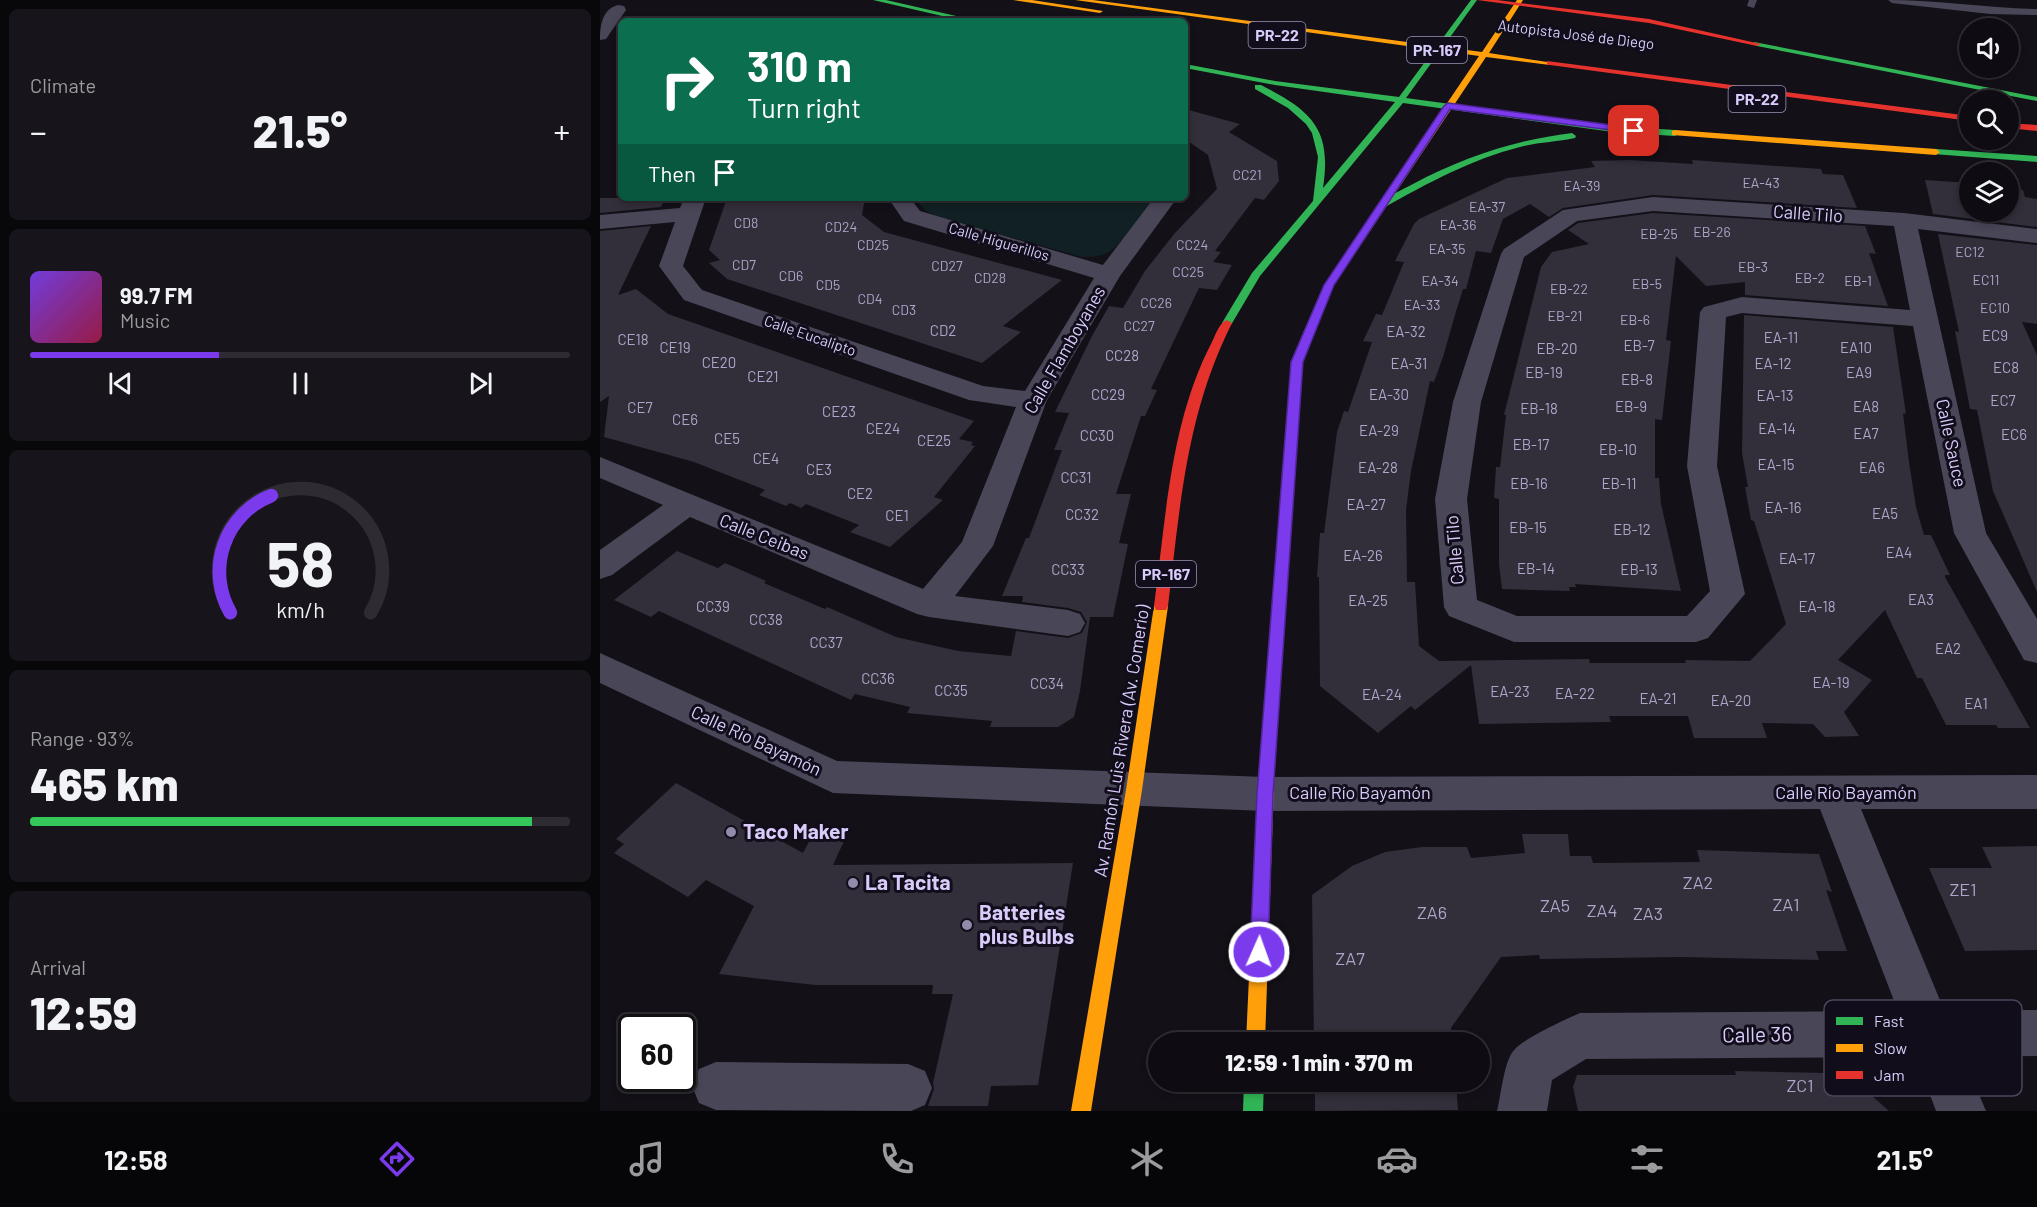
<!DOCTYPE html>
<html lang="en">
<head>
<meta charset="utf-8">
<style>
	:root { --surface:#0e0c12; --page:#17151b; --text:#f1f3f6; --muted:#9b9b9f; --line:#2e2c32; --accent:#7c3aed }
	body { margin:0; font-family:Barlow,sans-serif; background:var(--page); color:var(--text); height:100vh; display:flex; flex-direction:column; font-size:22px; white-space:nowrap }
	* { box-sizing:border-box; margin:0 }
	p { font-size:20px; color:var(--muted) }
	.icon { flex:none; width:33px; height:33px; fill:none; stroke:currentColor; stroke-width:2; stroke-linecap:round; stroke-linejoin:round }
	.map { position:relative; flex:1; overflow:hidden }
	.panel { display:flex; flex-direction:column; gap:9px; padding:9px; background:#08070a; width:600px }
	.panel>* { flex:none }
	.guide { position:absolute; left:18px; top:18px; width:570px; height:183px; border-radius:9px; box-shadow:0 3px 9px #0003,0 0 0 2px var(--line); background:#0b6e4f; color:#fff; overflow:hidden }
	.tools { position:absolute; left:1359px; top:18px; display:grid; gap:12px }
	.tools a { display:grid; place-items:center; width:60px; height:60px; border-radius:50%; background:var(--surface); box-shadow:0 3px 9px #0003,0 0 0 2px var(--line); font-size:30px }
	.speed { position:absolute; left:18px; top:1014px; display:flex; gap:12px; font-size:30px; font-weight:700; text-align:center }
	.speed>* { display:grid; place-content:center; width:78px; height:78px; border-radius:50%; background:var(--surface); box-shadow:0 3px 9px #0003,0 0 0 2px var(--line); line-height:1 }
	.speed .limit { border:3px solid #111; border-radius:9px; background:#fff; color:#111 }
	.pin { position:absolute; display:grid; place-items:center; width:51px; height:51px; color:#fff; margin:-26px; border-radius:12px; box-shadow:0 3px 9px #0006 }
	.me { position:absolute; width:66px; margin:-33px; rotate:2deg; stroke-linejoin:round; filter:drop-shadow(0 0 4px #0008) }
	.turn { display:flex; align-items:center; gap:21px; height:126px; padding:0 30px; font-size:27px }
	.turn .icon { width:78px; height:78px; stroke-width:2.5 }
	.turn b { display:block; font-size:42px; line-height:51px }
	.then { display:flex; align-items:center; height:57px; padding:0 30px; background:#0003; gap:12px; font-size:22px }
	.big { font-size:45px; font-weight:800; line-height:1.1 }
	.panel .card { flex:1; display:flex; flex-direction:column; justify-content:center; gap:9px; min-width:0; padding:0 21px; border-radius:9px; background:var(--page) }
	.panel .dial { align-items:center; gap:0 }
	.dial svg { height:156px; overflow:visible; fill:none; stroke:var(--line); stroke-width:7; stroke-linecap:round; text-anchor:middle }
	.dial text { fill:var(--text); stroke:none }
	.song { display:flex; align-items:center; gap:18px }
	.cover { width:72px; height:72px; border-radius:9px; background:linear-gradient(135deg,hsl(260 70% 55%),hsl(340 70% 35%)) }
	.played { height:6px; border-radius:3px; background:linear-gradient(90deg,var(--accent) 35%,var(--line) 35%) }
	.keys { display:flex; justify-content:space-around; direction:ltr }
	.heat { display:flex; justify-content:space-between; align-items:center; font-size:33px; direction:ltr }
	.charge { height:9px; border-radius:4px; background:linear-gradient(90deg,#34c759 93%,var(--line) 0) }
	.trip { position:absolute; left:548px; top:1032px; width:342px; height:60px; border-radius:30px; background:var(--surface); box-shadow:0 3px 9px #0003,0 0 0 2px var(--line); font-weight:800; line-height:60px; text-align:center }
	.tabs { display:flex; height:96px; justify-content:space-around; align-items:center; background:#060507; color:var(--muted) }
	.tabs .icon { width:42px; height:42px }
	.tabs .current { color:var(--accent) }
	.tabs b { font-size:27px; color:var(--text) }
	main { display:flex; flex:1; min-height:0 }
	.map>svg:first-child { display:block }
	.green { fill:#112022 }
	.building { fill:#322e3a }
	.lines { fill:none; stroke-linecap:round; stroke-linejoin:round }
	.lane { fill:#494658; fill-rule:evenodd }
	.street { fill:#494658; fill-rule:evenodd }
	.fast { fill:#30b455; fill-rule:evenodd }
	.slow { fill:#ff9f0a; fill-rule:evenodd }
	.jam { fill:#e5322d; fill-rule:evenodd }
	.route { fill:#7c3aed; stroke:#51269a; stroke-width:1.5 }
	.poi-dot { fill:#948aab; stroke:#120d1b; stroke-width:2 }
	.labels { text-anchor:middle; stroke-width:6; stroke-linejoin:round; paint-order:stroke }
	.far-number-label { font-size:14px; fill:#afa4ca }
	.far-street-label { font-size:15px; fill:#d9ccfa; stroke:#120d1b }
	.number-label { font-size:15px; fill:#afa4ca }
	.shield { fill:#120d1b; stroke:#9d93b7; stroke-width:1.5 }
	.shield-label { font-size:16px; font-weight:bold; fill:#d9ccfa }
	.street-label { font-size:18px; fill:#d9ccfa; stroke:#120d1b }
	.near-number-label { font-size:18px; fill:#afa4ca }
	.near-poi-label { font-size:21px; font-weight:bold; fill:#d9ccfa; stroke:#120d1b; text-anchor:start }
	.near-street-label { font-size:21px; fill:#d9ccfa; stroke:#120d1b }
	.key { fill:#120d1b; stroke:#4e465e; stroke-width:1.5 }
	.key-label { font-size:16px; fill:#d9ccfa }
</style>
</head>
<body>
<main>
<section class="panel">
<div class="card"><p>Climate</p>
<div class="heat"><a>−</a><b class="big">21.5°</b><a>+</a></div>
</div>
<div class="card">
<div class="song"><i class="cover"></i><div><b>99.7 FM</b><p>Music</p></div></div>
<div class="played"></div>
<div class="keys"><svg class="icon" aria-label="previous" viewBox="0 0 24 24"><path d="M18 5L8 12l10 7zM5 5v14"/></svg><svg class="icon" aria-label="pause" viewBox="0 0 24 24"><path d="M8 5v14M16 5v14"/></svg><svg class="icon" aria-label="next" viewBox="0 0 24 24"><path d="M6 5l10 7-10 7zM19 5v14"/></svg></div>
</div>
<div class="card dial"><svg viewBox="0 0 100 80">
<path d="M14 69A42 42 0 1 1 86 69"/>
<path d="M14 69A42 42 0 0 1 35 9" stroke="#7c3aed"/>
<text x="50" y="56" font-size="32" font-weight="700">58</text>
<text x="50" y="72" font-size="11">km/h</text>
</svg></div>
<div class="card"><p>Range · 93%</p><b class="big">465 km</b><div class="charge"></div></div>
<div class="card"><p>Arrival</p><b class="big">12:59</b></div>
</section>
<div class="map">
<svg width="1437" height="1111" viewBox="0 0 1437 1111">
	<rect width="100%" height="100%" fill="#131018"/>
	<path class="green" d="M314 198H555C543 213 522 246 505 254 497 257 490 257 482 257L335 216 325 210Z"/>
	<path class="building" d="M585 109 640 124 629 132 677 161 679 181 664 200 655 198 615 251 621 252 613 262 632 265 617 290 599 288 551 389 557 390 545 416H541L516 494H531L519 543 528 544 513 617H490L480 691 474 717 458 727H390L392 721 307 713 310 707 255 694 251 700 59 611 51 617 14 600 77 551 118 568 125 563 166 581 164 583 225 609 227 607 296 637 358 651 411 656 416 631 468 638 482 633 487 622 481 612 468 608 422 602 423 596H402L426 538H429L462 450H454L469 413 455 412 492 336 509 306 523 308 545 271 574 234 617 189 608 155 585 139Z
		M1030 160 1093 164 1092 160 1221 169 1223 174 1243 175 1257 208 1053 195 963 208 949 217 930 204 903 219 891 253 876 251 866 289H863L855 315 843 357 834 382 830 381 811 471 806 510 807 582H815L819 646 839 661 989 659 990 663H1086L1085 660 1150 661 1186 624 1154 521 1151 520 1145 487H1148L1142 453 1144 315 1293 327 1306 414 1303 413 1309 462 1316 507 1324 535H1331L1350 575H1345V577L1430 728H1398L1396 725H1346L1322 678H1317L1285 610 1238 660 1272 680 1244 712 1259 736 1225 737 1213 724 1162 723 1167 738H1094L1088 716H1009L1011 722 879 724 871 665 815 710 811 706 778 733 720 686 719 577H717L720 533H724L737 432 744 411 748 412 772 342 763 341 776 314 782 315 804 262 795 261 814 224 819 219 907 178 995 167 991 161Z
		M1325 180 1370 183V212H1408V188L1423 190 1425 197 1437 199V227L1333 214Z
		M0 198H65L61 207 0 213Z
		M127 198H265L262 215 284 232 462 280 403 326 421 332 382 363 127 279 109 263 120 260 109 250Z
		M1053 213 1265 226 1276 254 1269 253 1288 306 1145 295V282L1106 286 1076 256 1066 340 1071 341 1062 420 1055 419V478H1059L1061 504 1081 591 975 584 976 587H969L970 591 902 589 899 564V499L894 498 896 467H900L906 415H904L941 267 952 252 989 244 968 230 978 223Z
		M51 226 18 295 36 289 68 314 374 421 359 439 373 442 371 445 375 446 334 497 343 500 290 547 250 532 259 525 206 504 201 508 190 503 186 506 159 495 165 490 94 462 4 437 9 396 0 402V231Z
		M1338 234 1437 245V324L1422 322 1437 355V592L1393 491 1377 410 1370 409 1355 331 1359 332Z
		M76 783 203 853 211 838 244 841 233 865 473 863 438 1085 391 1086 388 1106H328L334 1089 333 1083 353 994H332L333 985H215L119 974 154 906 106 880 88 897 14 853 24 844 16 839Z
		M922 834H968L970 856H991L993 863 1100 862 1097 850 1219 854 1232 892 1226 890 1247 951H1216L1219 960 1080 957 940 959 939 955 901 957 851 1028 852 1042H714L712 895 752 866 785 852 822 847H867L871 858 925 853Z
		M1437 846V950L1365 951 1329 868H1392L1382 847Z
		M1135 1071 1225 1073 1226 1078 1253 1079 1289 1111H978L973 1087 977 1075H1136Z
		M715 1082H856L858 1110 715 1111Z"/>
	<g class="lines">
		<path class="lane" d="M1149 0H1157L1154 8 1147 6Z
			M1288 0C1338 0 1387 8 1437 9V15L1390 14 1292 3Z"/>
		<path class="street" d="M18 5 24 6 26 10 6 39 0 40C0 26 2 9 18 5Z
			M1053 197 1304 213 1437 229V243L1318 229 1386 533 1437 619V663L1424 660 1354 533 1313 326 1142 313 1126 317 1117 466 1145 594 1108 638 1096 642H914L849 616 844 607 835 499 853 402 901 254 904 249 963 210ZM1053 211 1294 226 1310 310 1142 297 1104 307 1100 312 1087 466 1110 591 1087 616H917L877 600 867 499 881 402 924 257 977 221Z
			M84 198H106L83 266 102 290 383 386 425 391 494 278 304 221 288 198H310L320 211 503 265 554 198H577L520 276 447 400 393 546 355 596 468 610 480 614 485 623 480 632 468 636 329 617 317 614 90 517 12 575 0 579V550L63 505 0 478V457L323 589 362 542 416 407 369 400 84 300 59 266 75 222 0 229V215L80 208Z
			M0 653 237 761 665 777 1437 775V809H1261L1344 1010H1437V1056L1363 1057 1386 1111H1336L1316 1057 986 1059 952 1080 947 1111H897C901 1096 904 1059 915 1049 925 1038 966 1019 980 1013L1298 1011 1220 809 665 811 233 793 0 683Z
			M116 1062 308 1064 325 1071 332 1088 325 1105 311 1111 116 1110 99 1103 92 1086 99 1069Z"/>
		<path class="fast" d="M273 0H286L378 21H364Z
			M871 0H877L806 98 1013 126 1075 130 1079 133 1075 136 1013 132 803 103 660 276 631 325H623L622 323 652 273 713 201 718 157 712 133 706 124 688 108 655 89V85H661C712 111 732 129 723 188L795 102 675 85 585 68V64L675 81 799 97Z
			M1154 42 1437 97V101L1157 46 1153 44Z
			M972 133 976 136 975 138C957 142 938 142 920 147 872 159 828 183 785 207L777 205C787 196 802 190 813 184 864 157 915 140 972 133Z
			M1336 149 1437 156V162L1333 154 1332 152Z
			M644 1082H664L663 1111H643Z"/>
		<path class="slow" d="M413 0H432L503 11 500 13Z
			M475 0H493L882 52 917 0H923L889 53 954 63 950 65 886 57 734 285 716 328 711 331 706 328 724 285 879 56Z
			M1075 130 1336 149 1340 152 1336 155 1072 135V131Z
			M561 601 566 602 568 606 542 790 491 1111H471L526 790 554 606 556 602Z
			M666 775 672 777 674 782 665 1042H646L658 782 660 777Z"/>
		<path class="jam" d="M877 0H897L1049 19 1161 44 1157 46 1049 23Z
			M947 61 1370 116V121L950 65H947Z
			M1408 123 1437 125V131L1408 128Z
			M627 320 632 323C586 414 580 507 568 606L566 610H556L554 606C566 518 570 422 612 342 616 334 619 323 627 320Z
			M711 325 716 328 703 362 674 782 672 787 666 789 660 787 658 782 691 362 706 328Z"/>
	</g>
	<path class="route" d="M848 103 1034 128 1038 131 1034 133 850 109 734 285 703 362 673 794 668 952 665 958 659 961 652 958 650 952 657 794 691 362 724 285 844 106Z"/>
	<g class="poi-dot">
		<circle cx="131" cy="832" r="6"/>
		<circle cx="253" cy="883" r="6"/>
		<circle cx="367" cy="925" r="6"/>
	</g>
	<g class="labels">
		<g class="far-number-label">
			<text x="647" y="180">CC21</text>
			<text x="1161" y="188">EA-43</text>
			<text x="982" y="191">EA-39</text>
			<text x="887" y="212">EA-37</text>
			<text x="146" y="228">CD8</text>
			<text x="858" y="230">EA-36</text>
			<text x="241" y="232">CD24</text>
			<text x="1112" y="237">EB-26</text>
			<text x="1059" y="239">EB-25</text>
			<text x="273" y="250">CD25</text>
			<text x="592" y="250">CC24</text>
			<text x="847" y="254">EA-35</text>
			<text x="1370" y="257">EC12</text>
			<text x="144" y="270">CD7</text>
			<text x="347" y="271">CD27</text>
			<text x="1153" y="272">EB-3</text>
			<text x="588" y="277">CC25</text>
			<text x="191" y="281">CD6</text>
			<text x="390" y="283">CD28</text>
			<text x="1210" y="283">EB-2</text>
			<text x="1386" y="285">EC11</text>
			<text x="840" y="286">EA-34</text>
			<text x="1258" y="286">EB-1</text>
			<text x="1047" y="289">EB-5</text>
			<text x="228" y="290">CD5</text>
			<text x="969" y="294">EB-22</text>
			<text x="270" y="304">CD4</text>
			<text x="556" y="308">CC26</text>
			<text x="822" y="310">EA-33</text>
			<text x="1395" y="313">EC10</text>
			<text x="304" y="315">CD3</text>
			<text x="965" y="321">EB-21</text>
			<text x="1035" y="325">EB-6</text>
			<text x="539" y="331">CC27</text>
		</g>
		<g class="far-street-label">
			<text transform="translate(976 35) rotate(7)" y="5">Autopista José de Diego</text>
			<text transform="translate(399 242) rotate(16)" y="5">Calle Higuerillos</text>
			<text transform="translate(210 336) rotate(19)" y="5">Calle Eucalipto</text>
		</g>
		<g class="number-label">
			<text x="343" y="336">CD2</text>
			<text x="806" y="337">EA-32</text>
			<text x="1395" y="341">EC9</text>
			<text x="1181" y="343">EA-11</text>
			<text x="33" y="345">CE18</text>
			<text x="1039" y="351">EB-7</text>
			<text x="75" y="353">CE19</text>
			<text x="1256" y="353">EA10</text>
			<text x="957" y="354">EB-20</text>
			<text x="522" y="361">CC28</text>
			<text x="119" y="368">CE20</text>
			<text x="809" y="369">EA-31</text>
			<text x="1173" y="369">EA-12</text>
			<text x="1406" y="373">EC8</text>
			<text x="944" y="378">EB-19</text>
			<text x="1259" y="378">EA9</text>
			<text x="163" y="382">CE21</text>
			<text x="1037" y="385">EB-8</text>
			<text x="508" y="400">CC29</text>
			<text x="789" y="400">EA-30</text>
			<text x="1175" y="401">EA-13</text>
			<text x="1403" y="406">EC7</text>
			<text x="1031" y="412">EB-9</text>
			<text x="1266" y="412">EA8</text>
			<text x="40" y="413">CE7</text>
			<text x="939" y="414">EB-18</text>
			<text x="239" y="417">CE23</text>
			<text x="85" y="425">CE6</text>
			<text x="283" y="434">CE24</text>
			<text x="1177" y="434">EA-14</text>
			<text x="779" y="436">EA-29</text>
			<text x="1266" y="439">EA7</text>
			<text x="1414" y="440">EC6</text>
			<text x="497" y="441">CC30</text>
			<text x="127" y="444">CE5</text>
			<text x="334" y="446">CE25</text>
			<text x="931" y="450">EB-17</text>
			<text x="1018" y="455">EB-10</text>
			<text x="166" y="464">CE4</text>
			<text x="1176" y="470">EA-15</text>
			<text x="778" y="473">EA-28</text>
			<text x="1272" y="473">EA6</text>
			<text x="219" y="475">CE3</text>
			<text x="476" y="483">CC31</text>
			<text x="929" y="489">EB-16</text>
			<text x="1019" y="489">EB-11</text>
			<text x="260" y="499">CE2</text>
			<text x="766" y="510">EA-27</text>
			<text x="1183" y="513">EA-16</text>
			<text x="1285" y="519">EA5</text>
			<text x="482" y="520">CC32</text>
			<text x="297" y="521">CE1</text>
			<text x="928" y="533">EB-15</text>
			<text x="1032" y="535">EB-12</text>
			<text x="1299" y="558">EA4</text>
			<text x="763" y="561">EA-26</text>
			<text x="1197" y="564">EA-17</text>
			<text x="936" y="574">EB-14</text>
			<text x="468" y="575">CC33</text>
			<text x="1039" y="575">EB-13</text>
			<text x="1321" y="605">EA3</text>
			<text x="768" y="606">EA-25</text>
			<text x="113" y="612">CC39</text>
			<text x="1217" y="612">EA-18</text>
			<text x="166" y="625">CC38</text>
			<text x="226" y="648">CC37</text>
			<text x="1348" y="654">EA2</text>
			<text x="278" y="684">CC36</text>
			<text x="1231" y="688">EA-19</text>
			<text x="447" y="689">CC34</text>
			<text x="351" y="696">CC35</text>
			<text x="910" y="697">EA-23</text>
			<text x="975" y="699">EA-22</text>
			<text x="782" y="700">EA-24</text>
			<text x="1058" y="704">EA-21</text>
			<text x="1131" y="706">EA-20</text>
			<text x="1376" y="709">EA1</text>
		</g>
		<g class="shield">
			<rect x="648.5" y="22" width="57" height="26" rx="4.5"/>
			<rect x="807" y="37" width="60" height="26" rx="4.5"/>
			<rect x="1128.5" y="86" width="57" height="26" rx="4.5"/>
			<rect x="536" y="561" width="60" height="26" rx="4.5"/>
		</g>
		<g class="shield-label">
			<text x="677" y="41">PR-22</text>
			<text x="837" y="56">PR-167</text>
			<text x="1157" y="105">PR-22</text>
			<text x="566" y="580">PR-167</text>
		</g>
		<g class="street-label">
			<text transform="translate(1208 214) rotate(4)" y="6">Calle Tilo</text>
			<text transform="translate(465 350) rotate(-60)" y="6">Calle Flamboyanes</text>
			<text transform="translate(1351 443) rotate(78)" y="6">Calle Sauce</text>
			<text transform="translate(164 537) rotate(22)" y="6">Calle Ceibas</text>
			<text transform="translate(855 550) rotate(-95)" y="6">Calle Tilo</text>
			<text transform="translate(156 741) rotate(25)" y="6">Calle Río Bayamón</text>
			<text transform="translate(522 741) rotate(-81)" y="6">Av. Ramón Luis Rivera (Av. Comerío)</text>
			<text x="760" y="799">Calle Río Bayamón</text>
			<text x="1246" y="799">Calle Río Bayamón</text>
		</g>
		<g class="near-number-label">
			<text x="1098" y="889">ZA2</text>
			<text x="1363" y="896">ZE1</text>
			<text x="1186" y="911">ZA1</text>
			<text x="955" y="912">ZA5</text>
			<text x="1002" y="917">ZA4</text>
			<text x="832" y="919">ZA6</text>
			<text x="1048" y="920">ZA3</text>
			<text x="750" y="965">ZA7</text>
			<text x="1200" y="1092">ZC1</text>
		</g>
		<g class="near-poi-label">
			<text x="143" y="839">Taco Maker</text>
			<text x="265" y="890">La Tacita</text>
			<text x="379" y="920">Batteries<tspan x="379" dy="24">plus Bulbs</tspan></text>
		</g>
		<g class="near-street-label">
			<text transform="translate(1157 1035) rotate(-1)" y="7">Calle 36</text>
		</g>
	</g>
	<rect x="1224" y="1000" width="198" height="96" rx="9" class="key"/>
	<rect x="1236" y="1017" width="27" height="8" fill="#30b455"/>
	<rect x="1236" y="1044" width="27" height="8" fill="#ff9f0a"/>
	<rect x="1236" y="1071" width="27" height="8" fill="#e5322d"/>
	<g class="key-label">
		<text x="1274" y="1027">Fast</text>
		<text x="1274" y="1054">Slow</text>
		<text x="1274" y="1081">Jam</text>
	</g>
</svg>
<div class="tools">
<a><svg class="icon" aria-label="sound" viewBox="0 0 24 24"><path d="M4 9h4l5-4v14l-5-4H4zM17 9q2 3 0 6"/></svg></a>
<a><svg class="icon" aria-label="search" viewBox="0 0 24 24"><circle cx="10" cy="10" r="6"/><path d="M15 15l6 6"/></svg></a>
<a><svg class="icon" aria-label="layers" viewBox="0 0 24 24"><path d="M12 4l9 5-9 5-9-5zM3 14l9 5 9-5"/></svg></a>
</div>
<div class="speed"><div class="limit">60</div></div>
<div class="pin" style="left:1034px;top:131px;background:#d93025"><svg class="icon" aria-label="arrive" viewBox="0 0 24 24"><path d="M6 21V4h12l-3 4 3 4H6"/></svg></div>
<svg class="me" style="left:659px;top:952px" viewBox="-20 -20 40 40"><circle r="17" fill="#7c3aed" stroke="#fff" stroke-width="3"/><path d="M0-11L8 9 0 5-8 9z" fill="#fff"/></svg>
<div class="trip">12:59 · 1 min · 370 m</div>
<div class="guide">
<div class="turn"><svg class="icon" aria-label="right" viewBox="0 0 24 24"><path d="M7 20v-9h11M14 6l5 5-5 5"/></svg><div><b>310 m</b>Turn right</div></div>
<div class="then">Then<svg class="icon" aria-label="arrive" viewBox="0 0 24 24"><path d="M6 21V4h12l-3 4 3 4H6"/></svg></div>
</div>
</div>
</main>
<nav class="tabs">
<b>12:58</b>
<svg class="icon current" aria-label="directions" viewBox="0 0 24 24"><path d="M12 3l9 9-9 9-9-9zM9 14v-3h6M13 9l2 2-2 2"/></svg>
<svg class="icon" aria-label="music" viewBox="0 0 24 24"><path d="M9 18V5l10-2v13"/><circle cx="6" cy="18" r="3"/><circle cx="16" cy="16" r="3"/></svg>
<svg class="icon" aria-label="phone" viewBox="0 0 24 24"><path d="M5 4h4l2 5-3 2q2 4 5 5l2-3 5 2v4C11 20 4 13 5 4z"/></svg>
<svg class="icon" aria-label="climate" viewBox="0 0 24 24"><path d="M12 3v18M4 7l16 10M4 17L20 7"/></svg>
<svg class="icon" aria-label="car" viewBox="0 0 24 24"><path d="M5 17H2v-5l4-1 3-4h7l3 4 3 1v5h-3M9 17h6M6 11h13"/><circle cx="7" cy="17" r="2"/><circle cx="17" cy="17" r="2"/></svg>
<svg class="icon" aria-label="filters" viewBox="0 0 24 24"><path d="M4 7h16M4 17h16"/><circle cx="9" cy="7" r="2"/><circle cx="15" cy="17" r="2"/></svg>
<b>21.5°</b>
</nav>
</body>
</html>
